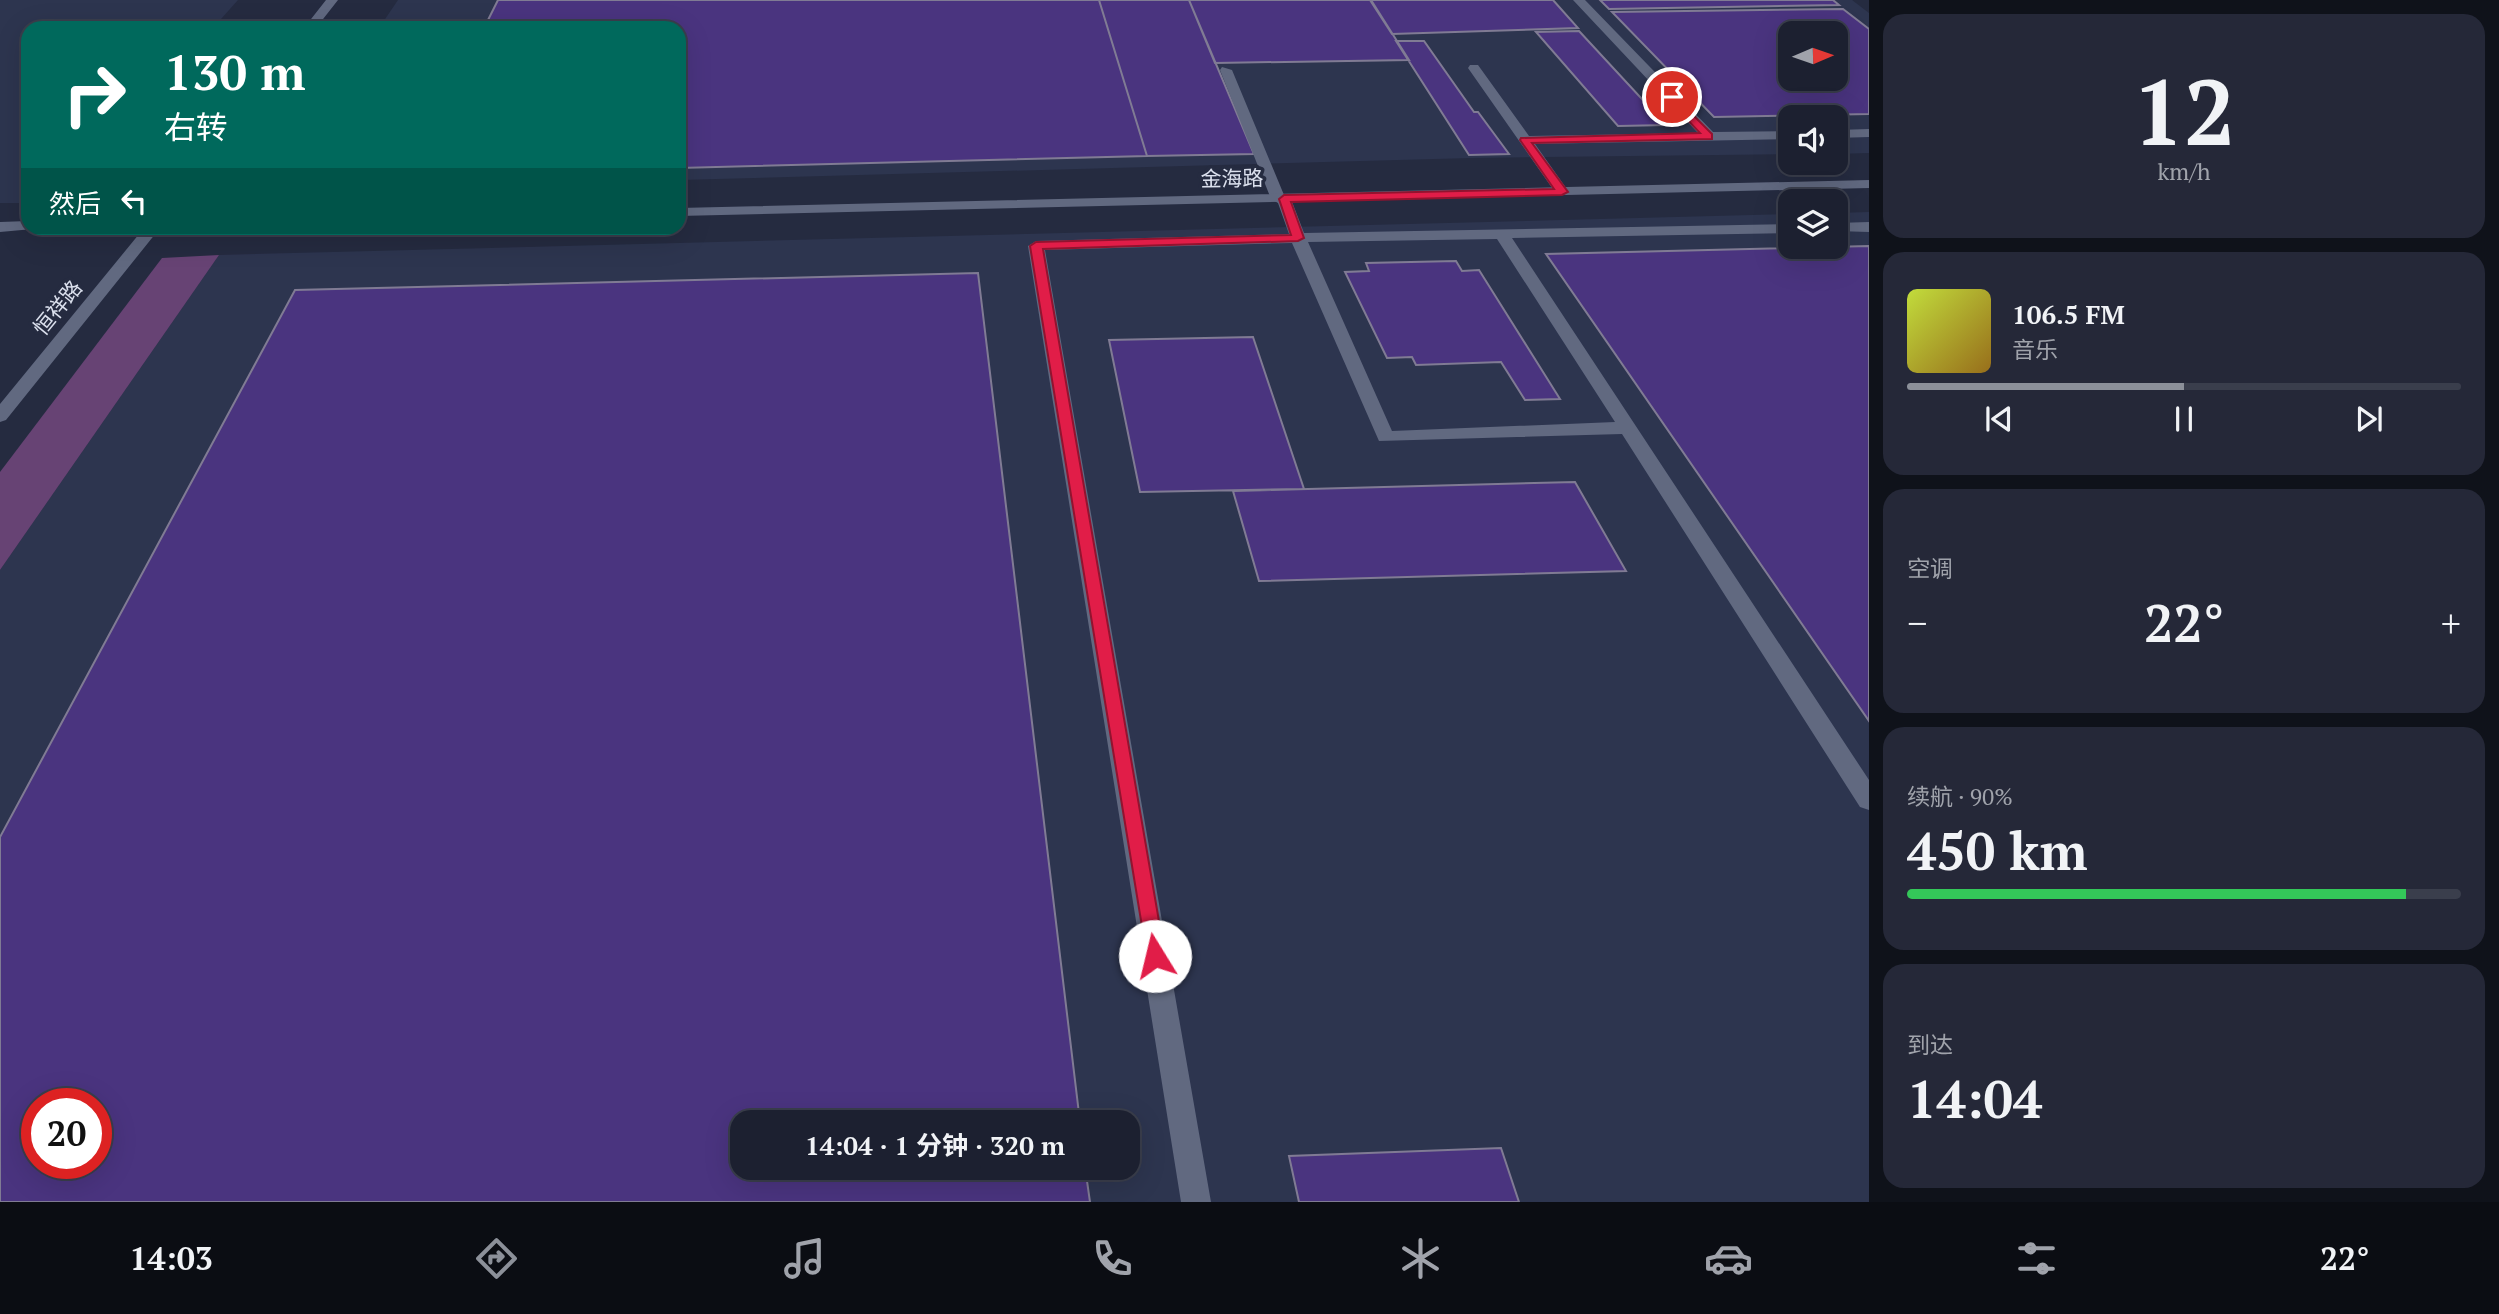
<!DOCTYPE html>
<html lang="zh">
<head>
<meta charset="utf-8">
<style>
	:root { --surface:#1c2030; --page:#252838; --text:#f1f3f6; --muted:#a0a3ab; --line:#3a3e4c; --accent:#8c9099 }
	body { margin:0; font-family:"PT Serif","Noto Sans SC",serif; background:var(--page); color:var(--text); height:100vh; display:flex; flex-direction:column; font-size:26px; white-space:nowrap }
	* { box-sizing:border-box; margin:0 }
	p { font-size:23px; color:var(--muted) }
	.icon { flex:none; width:38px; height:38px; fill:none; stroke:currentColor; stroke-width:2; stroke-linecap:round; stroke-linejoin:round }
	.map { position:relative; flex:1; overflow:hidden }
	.panel { display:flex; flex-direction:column; gap:14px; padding:14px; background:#0f121a; width:630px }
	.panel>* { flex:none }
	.hud { position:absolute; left:21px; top:21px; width:665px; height:214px; border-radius:21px; box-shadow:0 7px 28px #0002,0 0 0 2px var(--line); background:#00695c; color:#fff; overflow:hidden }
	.needle { width:46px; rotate:88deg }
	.tools { position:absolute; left:1778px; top:21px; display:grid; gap:14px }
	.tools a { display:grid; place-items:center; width:70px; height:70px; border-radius:14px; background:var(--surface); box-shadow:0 7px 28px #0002,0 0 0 2px var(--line); font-size:35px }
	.speed { position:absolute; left:21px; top:1088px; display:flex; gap:14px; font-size:35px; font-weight:700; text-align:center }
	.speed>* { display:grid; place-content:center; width:91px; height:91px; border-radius:50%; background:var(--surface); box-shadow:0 7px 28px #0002,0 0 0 2px var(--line); line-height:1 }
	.speed .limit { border:10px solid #d22; background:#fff; color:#111 }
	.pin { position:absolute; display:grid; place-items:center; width:60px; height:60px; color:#fff; margin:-30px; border:4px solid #fff; border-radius:50%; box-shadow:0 2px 7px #0007 }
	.me { position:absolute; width:77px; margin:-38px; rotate:351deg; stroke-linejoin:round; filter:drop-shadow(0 0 5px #0008) }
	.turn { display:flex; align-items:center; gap:24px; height:147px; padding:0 28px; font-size:32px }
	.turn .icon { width:91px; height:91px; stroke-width:2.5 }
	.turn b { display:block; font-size:49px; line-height:60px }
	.then { display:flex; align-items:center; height:66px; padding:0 28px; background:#0003; gap:14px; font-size:26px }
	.big { font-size:52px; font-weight:700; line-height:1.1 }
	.panel .card { flex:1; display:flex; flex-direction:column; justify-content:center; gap:10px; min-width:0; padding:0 24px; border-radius:21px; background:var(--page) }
	.panel .dial { align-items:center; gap:0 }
	.dial b { font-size:91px; line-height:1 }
	.song { display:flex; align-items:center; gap:21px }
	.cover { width:84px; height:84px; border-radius:10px; background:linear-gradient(135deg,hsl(70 70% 55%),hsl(40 70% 35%)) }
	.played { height:7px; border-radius:4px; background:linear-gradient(90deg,var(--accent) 50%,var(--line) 50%) }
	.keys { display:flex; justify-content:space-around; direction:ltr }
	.heat { display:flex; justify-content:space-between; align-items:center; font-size:38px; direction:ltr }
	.charge { height:10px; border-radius:5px; background:linear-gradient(90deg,#34c759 90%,var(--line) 0) }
	.trip { position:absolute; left:730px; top:1110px; width:410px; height:70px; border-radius:21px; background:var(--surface); box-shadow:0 7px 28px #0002,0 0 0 2px var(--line); font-weight:700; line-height:70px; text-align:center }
	.dock { display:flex; height:112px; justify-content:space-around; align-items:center; background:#0b0d13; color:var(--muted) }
	.dock .icon { width:49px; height:49px }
	.dock .current { color:var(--accent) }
	.dock b { font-size:32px; color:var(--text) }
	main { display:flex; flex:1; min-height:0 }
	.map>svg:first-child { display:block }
	.built { fill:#2d354f; fill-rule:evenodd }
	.green { fill:#674374 }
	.building { fill:#4a347f; stroke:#807b94; stroke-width:2; fill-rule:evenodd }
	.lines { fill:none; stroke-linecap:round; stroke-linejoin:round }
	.lane { fill:#616980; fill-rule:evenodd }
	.secondary { fill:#616980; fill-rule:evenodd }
	.route { fill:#e11d48; stroke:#92132f; stroke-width:2 }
	.labels { text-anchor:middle; stroke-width:7; stroke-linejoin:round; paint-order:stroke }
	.far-street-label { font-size:21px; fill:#dbe0ed; stroke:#252b40 }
</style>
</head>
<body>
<main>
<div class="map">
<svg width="1869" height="1202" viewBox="0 0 1869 1202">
	<rect width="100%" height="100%" fill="#252b40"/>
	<path class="built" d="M0 0H238L213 28H28V203H0Z
		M398 0H1852L1869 13V153L1836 154V117H1790V154L1471 158 679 180V28H379ZM1790 33H1836V79H1790Z
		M1869 212V1202H0V570L219 255 1790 214V247H1836V213ZM37 1104H96V1164H37ZM742 1122H1127V1167H742Z"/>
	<path class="green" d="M219 255 0 570V472L162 258Z"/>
	<path class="building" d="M498 0H1099L1147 156 679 168V28H484Z
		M1099 0H1189L1254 154 1147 156Z
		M1189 0H1371L1409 60 1215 63Z
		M1370 0H1553L1578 28 1392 34Z
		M1600 0H1833L1839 5 1609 9Z
		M1843 9 1869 29V114L1714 117 1612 12ZM1790 33H1836V79H1790Z
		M1579 31 1666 125 1618 126 1536 32Z
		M1396 41H1424L1474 112H1478L1509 154 1469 155Z
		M1869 246V721L1546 254Z
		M1456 261 1462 271 1479 270 1560 399 1525 400 1501 362 1416 365 1412 357 1387 358 1345 272 1369 271 1366 263Z
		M978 273 1080 1122H742V1167H1085L1090 1202H0V837L295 290ZM37 1104H96V1164H37Z
		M1253 337 1304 489 1140 492 1109 340Z
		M1575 482 1626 571 1259 581 1233 491Z
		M1501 1148 1519 1202H1299L1289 1156Z"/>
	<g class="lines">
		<path class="lane" d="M1573 0H1585L1713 132 1790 131V139L1535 144 1569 192 1567 195H1557L1468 68 1470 65H1478L1529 136 1698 133Z
			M1222 67 1232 70 1284 195 1291 199 1304 233 1790 224V233L1512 238 1869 780V810L1860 807 1622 434 1379 441 1292 243 1045 250 1211 1202H1181L1028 246 1036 241 1289 234 1278 203 1271 199 1220 70ZM1497 239 1615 422 1392 431 1308 242Z
			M1869 129V137L1836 138V130Z
			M1869 222V232L1836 231V223Z"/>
		<path class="secondary" d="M326 0H338L316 28H304Z
			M1869 180V188L679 216V208Z
			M28 221V228L33 229 0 232V222Z
			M144 228H160L6 420 0 422V404Z"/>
	</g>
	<path class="route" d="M1672 94 1712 134V139L1532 143 1568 192 1562 195 1291 202 1304 238 1298 241 1043 249 1165 956 1162 963 1155 966 1148 963 1030 246 1036 242 1291 235 1279 199 1284 195 1554 189 1520 140 1521 138 1700 133 1668 99Z"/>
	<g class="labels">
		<g class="far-street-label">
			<text transform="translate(1232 179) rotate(-1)" y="7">金海路</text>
			<text transform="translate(58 308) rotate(-51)" y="7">恒祥路</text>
		</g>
	</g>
</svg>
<div class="tools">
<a><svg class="needle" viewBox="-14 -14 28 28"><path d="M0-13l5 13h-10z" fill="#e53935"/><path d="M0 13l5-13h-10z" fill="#a0a3ab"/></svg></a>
<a><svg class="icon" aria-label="sound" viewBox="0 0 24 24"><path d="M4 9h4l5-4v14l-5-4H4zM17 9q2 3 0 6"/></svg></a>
<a><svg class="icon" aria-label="layers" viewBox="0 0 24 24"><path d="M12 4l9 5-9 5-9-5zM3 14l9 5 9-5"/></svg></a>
</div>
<div class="speed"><div class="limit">20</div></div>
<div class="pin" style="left:1672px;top:97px;background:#d93025"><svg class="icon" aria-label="arrive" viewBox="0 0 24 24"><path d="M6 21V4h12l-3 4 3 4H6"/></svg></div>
<svg class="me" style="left:1155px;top:956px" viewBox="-20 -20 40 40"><circle r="19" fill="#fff"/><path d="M0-13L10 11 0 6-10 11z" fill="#e11d48"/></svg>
<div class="trip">14:04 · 1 分钟 · 320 m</div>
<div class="hud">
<div class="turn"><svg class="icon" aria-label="right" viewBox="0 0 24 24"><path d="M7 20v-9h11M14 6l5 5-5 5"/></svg><div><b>130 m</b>右转</div></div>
<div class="then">然后<svg class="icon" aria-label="left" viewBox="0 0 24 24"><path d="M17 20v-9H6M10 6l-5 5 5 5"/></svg></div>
</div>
</div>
<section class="panel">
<div class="card dial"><b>12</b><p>km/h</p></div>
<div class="card">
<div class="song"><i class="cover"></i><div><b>106.5 FM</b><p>音乐</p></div></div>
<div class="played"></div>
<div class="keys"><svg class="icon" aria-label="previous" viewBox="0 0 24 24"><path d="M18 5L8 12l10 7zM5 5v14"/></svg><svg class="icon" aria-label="pause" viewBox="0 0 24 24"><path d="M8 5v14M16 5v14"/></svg><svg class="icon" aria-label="next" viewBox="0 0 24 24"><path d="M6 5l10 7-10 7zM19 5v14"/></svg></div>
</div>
<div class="card"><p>空调</p>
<div class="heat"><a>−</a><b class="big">22°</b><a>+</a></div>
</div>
<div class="card"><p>续航 · 90%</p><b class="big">450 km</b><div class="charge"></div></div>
<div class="card"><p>到达</p><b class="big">14:04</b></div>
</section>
</main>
<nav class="dock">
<b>14:03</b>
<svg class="icon current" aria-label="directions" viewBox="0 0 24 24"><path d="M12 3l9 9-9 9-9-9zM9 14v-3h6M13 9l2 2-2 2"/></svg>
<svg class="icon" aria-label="music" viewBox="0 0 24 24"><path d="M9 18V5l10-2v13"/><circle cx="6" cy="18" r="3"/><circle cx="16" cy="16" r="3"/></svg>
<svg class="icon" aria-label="phone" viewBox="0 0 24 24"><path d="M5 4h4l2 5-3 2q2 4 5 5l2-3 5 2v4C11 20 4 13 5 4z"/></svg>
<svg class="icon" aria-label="climate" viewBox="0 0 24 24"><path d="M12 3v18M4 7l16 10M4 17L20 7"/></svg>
<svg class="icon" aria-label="car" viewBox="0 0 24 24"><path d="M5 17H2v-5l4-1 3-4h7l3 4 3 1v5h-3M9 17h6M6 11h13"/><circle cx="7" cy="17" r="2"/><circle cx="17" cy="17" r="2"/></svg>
<svg class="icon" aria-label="filters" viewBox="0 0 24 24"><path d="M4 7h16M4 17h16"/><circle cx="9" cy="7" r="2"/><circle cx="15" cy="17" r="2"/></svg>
<b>22°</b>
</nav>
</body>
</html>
